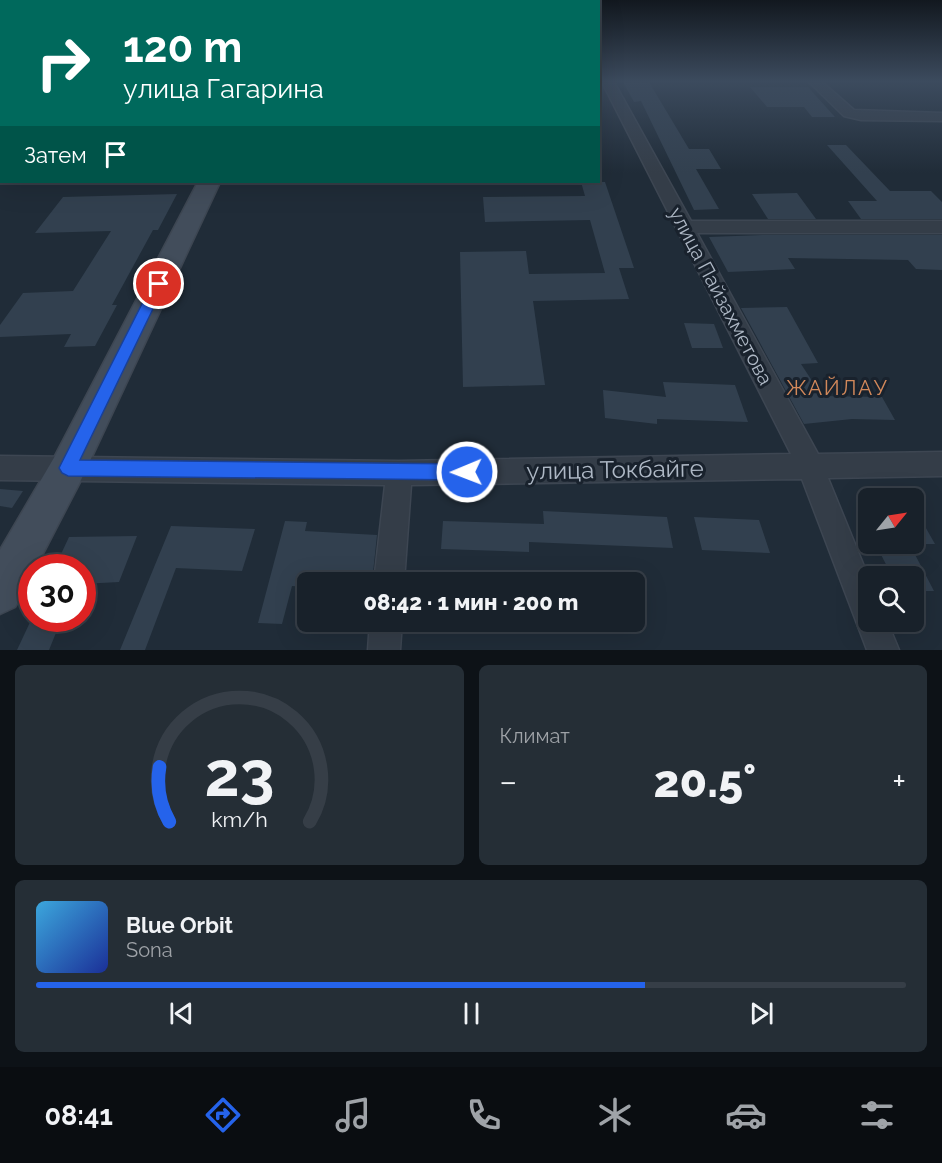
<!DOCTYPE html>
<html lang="ru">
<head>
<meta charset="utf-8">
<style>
	:root { --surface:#18212a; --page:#252e36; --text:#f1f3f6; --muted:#9fa3a8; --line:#363e47; --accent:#2563eb }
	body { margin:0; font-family:Raleway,sans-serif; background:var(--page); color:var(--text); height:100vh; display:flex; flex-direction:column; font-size:22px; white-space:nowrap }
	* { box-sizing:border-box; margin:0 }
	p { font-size:20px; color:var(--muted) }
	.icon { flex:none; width:33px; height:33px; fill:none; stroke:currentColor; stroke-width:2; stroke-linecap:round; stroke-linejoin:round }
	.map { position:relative; height:650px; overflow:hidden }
	.details { display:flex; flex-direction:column; gap:15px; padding:15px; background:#0d1217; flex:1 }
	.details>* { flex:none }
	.top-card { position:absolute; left:0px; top:0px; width:600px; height:183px; box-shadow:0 6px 24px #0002,0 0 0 2px var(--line); background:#00695c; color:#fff; overflow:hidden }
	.needle { width:39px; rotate:60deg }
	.tools { position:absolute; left:858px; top:488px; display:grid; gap:12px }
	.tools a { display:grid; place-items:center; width:66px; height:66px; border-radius:9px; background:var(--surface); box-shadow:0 6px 24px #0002,0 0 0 2px var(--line); font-size:30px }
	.speed { position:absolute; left:18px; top:554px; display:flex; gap:12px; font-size:30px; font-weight:700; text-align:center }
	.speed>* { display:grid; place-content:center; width:78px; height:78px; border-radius:50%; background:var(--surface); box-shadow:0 6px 24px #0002,0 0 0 2px var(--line); line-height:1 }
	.speed .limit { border:9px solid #d22; background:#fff; color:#111 }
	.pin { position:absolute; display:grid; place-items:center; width:51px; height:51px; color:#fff; margin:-26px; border:3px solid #fff; border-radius:50%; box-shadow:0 2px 6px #0007 }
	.me { position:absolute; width:66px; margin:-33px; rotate:269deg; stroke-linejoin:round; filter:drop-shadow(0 0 4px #0008) }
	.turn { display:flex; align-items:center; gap:21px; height:126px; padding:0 24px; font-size:27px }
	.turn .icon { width:78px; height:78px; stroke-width:2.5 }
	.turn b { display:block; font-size:42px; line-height:51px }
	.then { display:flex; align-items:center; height:57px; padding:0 24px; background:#0003; gap:12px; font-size:22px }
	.big { font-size:45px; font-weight:800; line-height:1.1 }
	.details .tile { flex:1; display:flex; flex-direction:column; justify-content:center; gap:9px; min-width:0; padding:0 21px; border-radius:9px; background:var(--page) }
	.details .dial { align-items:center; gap:0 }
	.dial svg { height:156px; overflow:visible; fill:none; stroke:var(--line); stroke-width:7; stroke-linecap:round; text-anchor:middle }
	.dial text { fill:var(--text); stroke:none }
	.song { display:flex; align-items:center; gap:18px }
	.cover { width:72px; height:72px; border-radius:9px; background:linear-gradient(135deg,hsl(200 70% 55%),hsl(230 70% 35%)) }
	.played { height:6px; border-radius:3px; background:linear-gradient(90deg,var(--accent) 70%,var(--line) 70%) }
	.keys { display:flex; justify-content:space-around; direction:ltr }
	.heat { display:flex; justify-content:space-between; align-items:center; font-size:33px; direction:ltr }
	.details .tiles { flex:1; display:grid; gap:15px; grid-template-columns:1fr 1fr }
	.tile:last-child { grid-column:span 2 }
	.trip { position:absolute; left:297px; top:572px; width:348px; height:60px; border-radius:9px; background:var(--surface); box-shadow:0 6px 24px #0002,0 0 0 2px var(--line); font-weight:800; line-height:60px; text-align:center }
	.menu { display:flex; height:96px; justify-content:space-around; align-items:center; background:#0a0d11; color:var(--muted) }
	.menu .icon { width:42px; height:42px }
	.menu .on { color:var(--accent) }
	.menu b { font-size:27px; color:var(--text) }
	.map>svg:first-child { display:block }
	.building { fill:#32404f }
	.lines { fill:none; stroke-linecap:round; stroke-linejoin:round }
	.street-casing { stroke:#3d4652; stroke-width:3 }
	.secondary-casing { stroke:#3d4652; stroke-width:3 }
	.street { fill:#343d48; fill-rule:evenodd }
	.secondary { fill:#424d5b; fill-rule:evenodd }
	.route { fill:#2563eb; stroke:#184099; stroke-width:1.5 }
	.labels { text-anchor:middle; stroke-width:6; stroke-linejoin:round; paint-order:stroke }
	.street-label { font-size:20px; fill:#aeb8c5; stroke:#19222d }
	.neighbourhood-label { font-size:21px; letter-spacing:1.5px; fill:#d3895b; stroke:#19222d }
	.near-street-label { font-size:24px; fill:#aeb8c5; stroke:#19222d }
</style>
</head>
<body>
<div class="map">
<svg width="942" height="650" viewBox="0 0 942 650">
	<rect width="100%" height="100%" fill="#202c38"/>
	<path class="building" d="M623 82H649L689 149H709L721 169H696L719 209 694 210 641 101 634 102Z
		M750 87H808L835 117H812L804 107H767Z
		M827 145H846L890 191H931L942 202V219H861L848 201H877Z
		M581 182H605L634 268H619L629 299 533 301 545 385 463 387 460 252 526 251 529 274 605 273 590 220 485 222 483 197 585 196Z
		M797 193 816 219H768L752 194Z
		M177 194 158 230H153L112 305H117L95 346 64 347 71 334 0 337V325L23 293 73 291 111 231 35 233 63 197Z
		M762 235H942V270L916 269 908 260 788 258 795 269 728 272 709 237Z
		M787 307 818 363 801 364 822 396 882 397 895 420 852 419 804 424 741 308Z
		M684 323 714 324 723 348H692Z
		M663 382 735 385 748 422 657 419V424L605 418 603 390 666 397Z
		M0 489 23 491 12 508 0 506Z
		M914 507 935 544H914Z
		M543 511 667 517 673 548 529 542V552L441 549 443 521 544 524Z
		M694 517 759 520 770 553 702 550Z
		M285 521 307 522 305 531 377 535 372 582H308V587L292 586 282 624 258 623Z
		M171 526 255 529 242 571 176 568 145 650H120Z
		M137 536 119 582 82 584V567H55L69 537Z
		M875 543H909L934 591H914V576H892Z
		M32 618H62L49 650H17Z"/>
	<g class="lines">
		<g class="street-casing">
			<path id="street" d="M602 82H614L691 221H942V233H697L818 454 942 452V476L828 478 868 576V621H887L899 650H867L802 479 411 485 404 582H374L385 485 0 480V456L399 461 791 454Z
				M809 82H822L854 110 942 113V121L861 120 844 116Z
				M370 621H402L400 650H368Z"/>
		</g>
		<g class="secondary-casing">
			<path id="secondary" d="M198 182H220L81 480 36 567H32V576L15 607 0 614V550L55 456Z"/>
		</g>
		<use href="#street" class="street"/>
		<use href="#secondary" class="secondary"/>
	</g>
	<linearGradient id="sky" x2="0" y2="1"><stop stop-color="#12181f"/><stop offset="0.47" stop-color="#3c4b5e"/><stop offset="1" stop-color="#3c4b5e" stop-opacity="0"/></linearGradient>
	<rect width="942" height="173" fill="url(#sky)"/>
	<path class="route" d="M159 279 165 284 80 460 467 464 473 467 476 472 473 478 467 480 68 476 62 473 59 468 62 462 152 284Z"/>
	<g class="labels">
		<g class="street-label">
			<text transform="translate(721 296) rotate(62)" y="7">улица Пайзахметова</text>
		</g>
		<g class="neighbourhood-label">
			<text x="837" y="395">ЖАЙЛАУ</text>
		</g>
		<g class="near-street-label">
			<text transform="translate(615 470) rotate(-1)" y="8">улица Токбайге</text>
		</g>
	</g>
</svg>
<div class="tools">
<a><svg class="needle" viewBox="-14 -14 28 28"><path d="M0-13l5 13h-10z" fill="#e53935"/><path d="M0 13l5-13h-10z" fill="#9fa3a8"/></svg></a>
<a><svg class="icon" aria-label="search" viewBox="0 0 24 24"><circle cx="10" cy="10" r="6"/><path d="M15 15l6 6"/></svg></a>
</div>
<div class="speed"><div class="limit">30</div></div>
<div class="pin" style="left:159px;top:284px;background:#d93025"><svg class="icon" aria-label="arrive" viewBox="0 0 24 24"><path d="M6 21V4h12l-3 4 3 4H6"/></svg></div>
<svg class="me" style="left:467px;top:472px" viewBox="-20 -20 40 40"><circle r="17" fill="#2563eb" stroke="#fff" stroke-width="3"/><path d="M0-11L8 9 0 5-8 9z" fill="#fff"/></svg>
<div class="trip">08:42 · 1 мин · 200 m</div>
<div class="top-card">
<div class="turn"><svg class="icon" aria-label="right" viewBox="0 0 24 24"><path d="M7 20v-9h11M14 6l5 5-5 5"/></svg><div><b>120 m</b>улица Гагарина</div></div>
<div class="then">Затем<svg class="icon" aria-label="arrive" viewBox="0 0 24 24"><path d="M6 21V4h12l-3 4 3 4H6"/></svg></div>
</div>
</div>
<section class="details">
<div class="tiles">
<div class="tile dial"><svg viewBox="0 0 100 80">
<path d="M14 69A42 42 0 1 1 86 69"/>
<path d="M14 69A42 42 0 0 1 9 41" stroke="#2563eb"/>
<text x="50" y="56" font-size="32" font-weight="700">23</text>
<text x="50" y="72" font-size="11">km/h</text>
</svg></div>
<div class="tile"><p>Климат</p>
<div class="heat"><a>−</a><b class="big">20.5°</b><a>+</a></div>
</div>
<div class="tile">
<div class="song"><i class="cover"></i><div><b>Blue Orbit</b><p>Sona</p></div></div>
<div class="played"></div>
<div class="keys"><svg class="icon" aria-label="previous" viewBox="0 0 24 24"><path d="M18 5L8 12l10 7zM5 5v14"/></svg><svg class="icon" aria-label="pause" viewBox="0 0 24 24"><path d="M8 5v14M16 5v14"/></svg><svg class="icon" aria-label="next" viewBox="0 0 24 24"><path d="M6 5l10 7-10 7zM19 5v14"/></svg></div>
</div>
</div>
</section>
<nav class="menu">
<b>08:41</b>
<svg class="icon on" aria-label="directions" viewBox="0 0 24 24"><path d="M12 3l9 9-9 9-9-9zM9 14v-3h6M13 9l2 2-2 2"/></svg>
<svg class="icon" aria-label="music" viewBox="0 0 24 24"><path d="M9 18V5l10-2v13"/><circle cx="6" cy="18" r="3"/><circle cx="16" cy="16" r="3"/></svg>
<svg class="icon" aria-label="phone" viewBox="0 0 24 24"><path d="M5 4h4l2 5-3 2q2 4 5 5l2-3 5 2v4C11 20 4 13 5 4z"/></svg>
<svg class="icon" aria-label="climate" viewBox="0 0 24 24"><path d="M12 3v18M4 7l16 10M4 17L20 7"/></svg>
<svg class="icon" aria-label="car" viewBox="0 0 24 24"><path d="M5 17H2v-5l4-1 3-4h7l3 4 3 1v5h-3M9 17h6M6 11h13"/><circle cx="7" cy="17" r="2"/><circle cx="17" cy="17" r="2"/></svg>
<svg class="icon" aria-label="filters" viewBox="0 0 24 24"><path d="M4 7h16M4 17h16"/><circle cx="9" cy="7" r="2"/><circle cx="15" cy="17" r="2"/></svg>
</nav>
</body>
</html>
